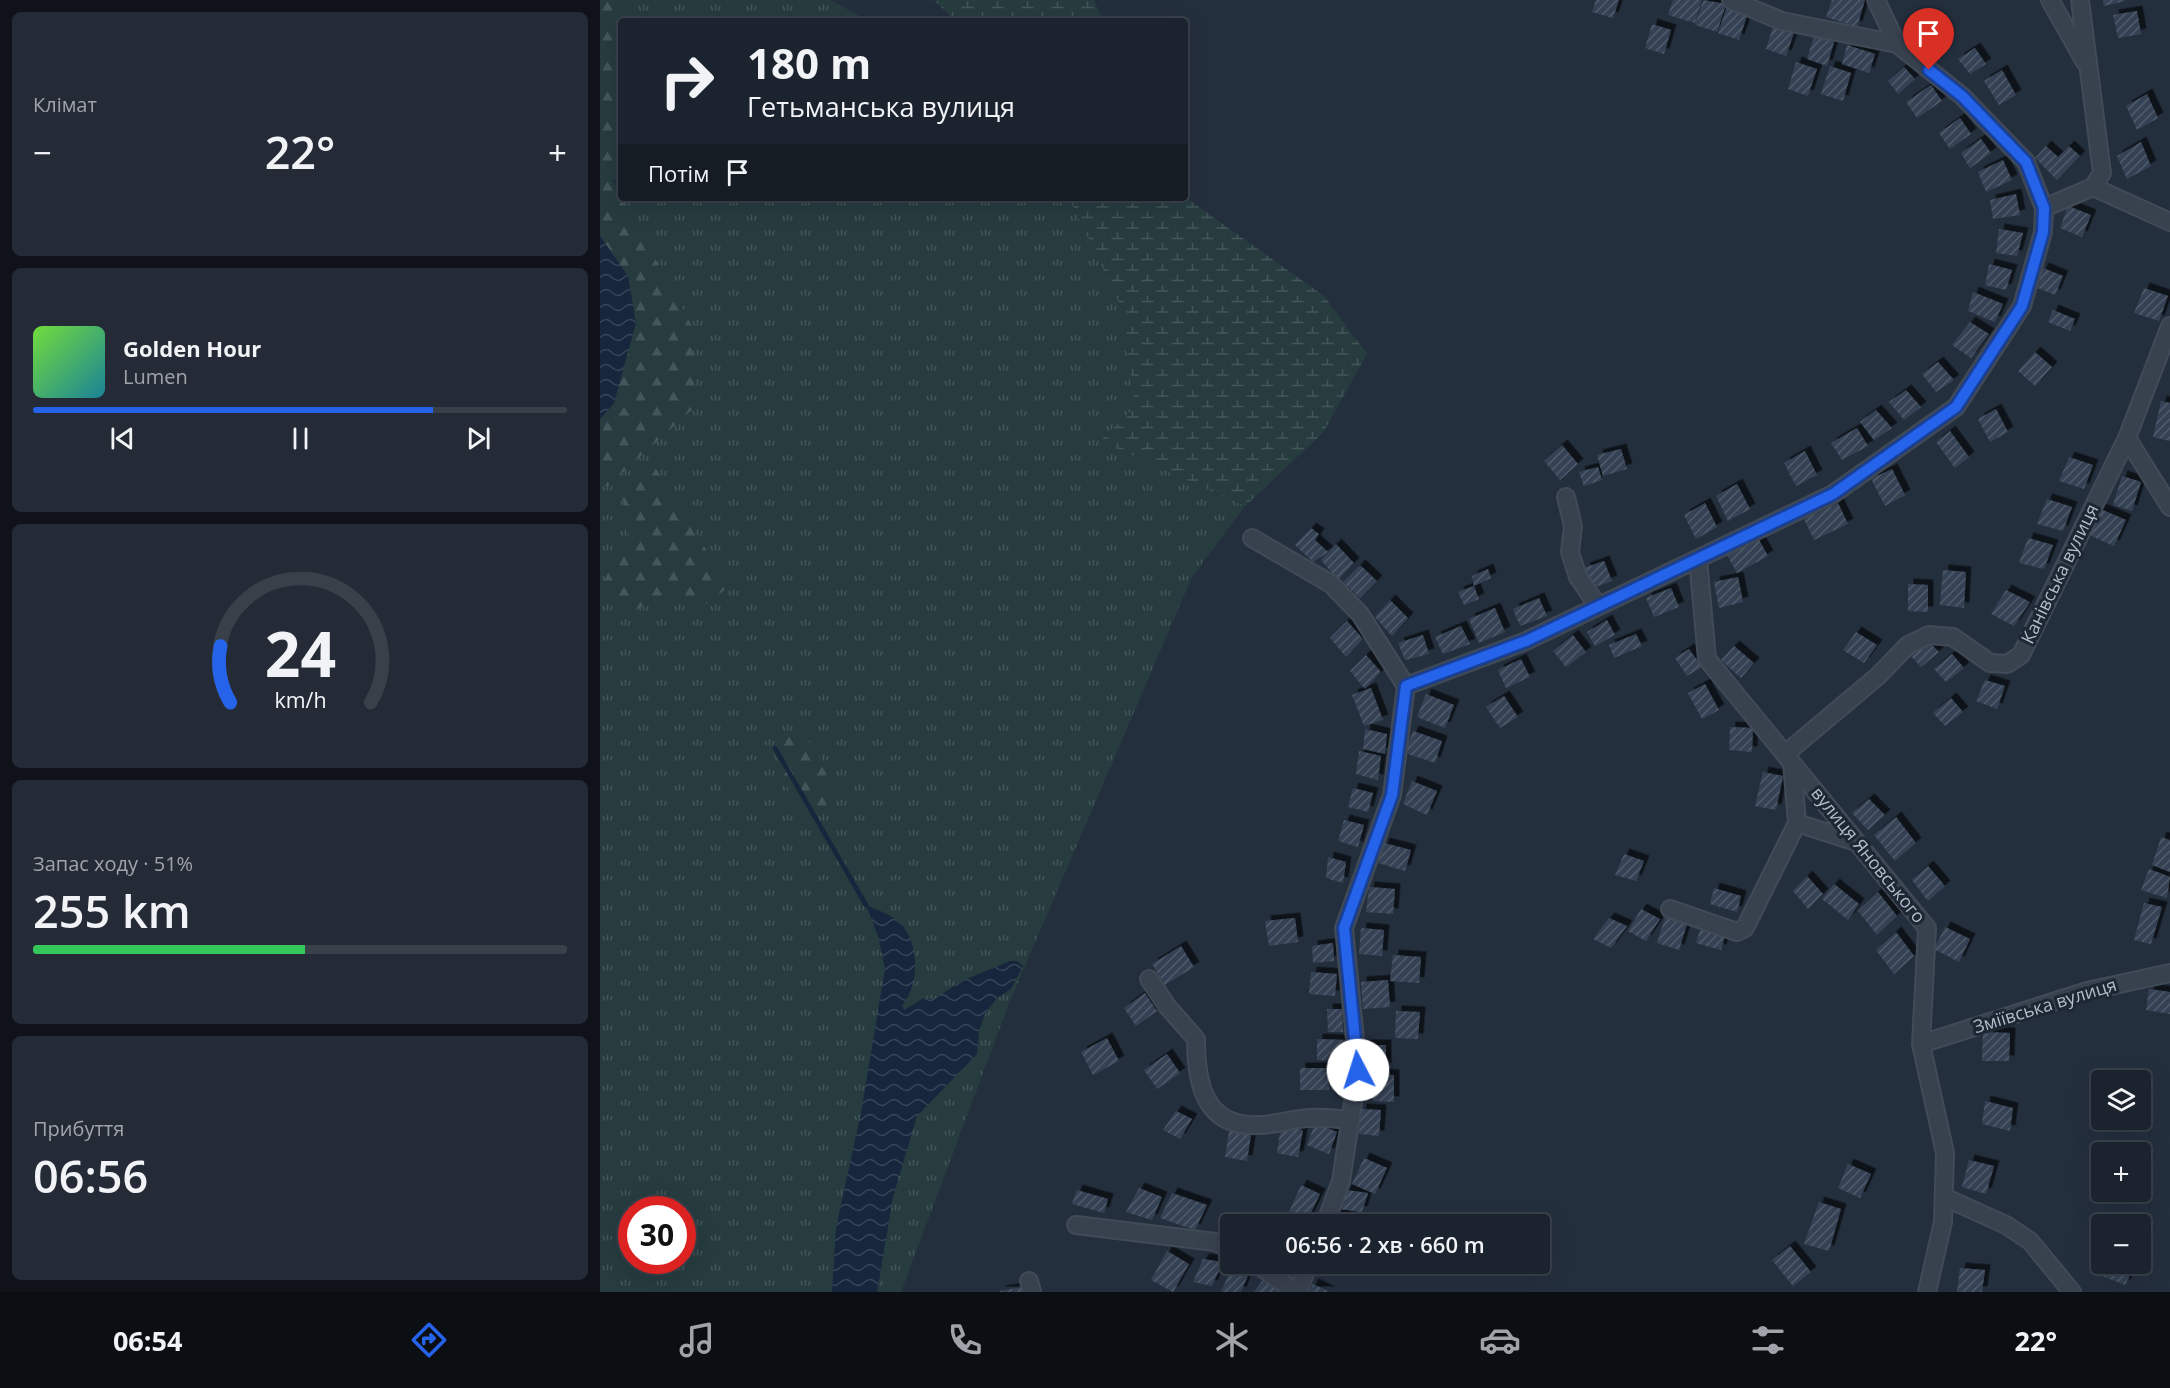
<!DOCTYPE html>
<html lang="uk">
<head>
<meta charset="utf-8">
<style>
	:root { --surface:#1b232e; --page:#242b36; --text:#f1f3f6; --muted:#a0a4aa; --line:#39404a; --accent:#2563eb }
	body { margin:0; font-family:"Open Sans",sans-serif; background:var(--page); color:var(--text); height:100vh; display:flex; flex-direction:column; font-size:22px; white-space:nowrap }
	* { box-sizing:border-box; margin:0 }
	p { font-size:20px; color:var(--muted) }
	.icon { flex:none; width:33px; height:33px; fill:none; stroke:currentColor; stroke-width:2; stroke-linecap:round; stroke-linejoin:round }
	.map { position:relative; flex:1; overflow:hidden }
	.side { display:flex; flex-direction:column; gap:12px; padding:12px; background:#0f1319; width:600px }
	.side>* { flex:none }
	.hud { position:absolute; left:18px; top:18px; width:570px; height:183px; border-radius:6px; box-shadow:0 6px 24px #0002,0 0 0 2px var(--line); background:#1b232e; color:var(--text); overflow:hidden }
	.buttons { position:absolute; left:1491px; top:1070px; display:grid; gap:12px }
	.buttons a { display:grid; place-items:center; width:60px; height:60px; border-radius:6px; background:var(--surface); box-shadow:0 6px 24px #0002,0 0 0 2px var(--line); font-size:30px }
	.speed { position:absolute; left:18px; top:1196px; display:flex; gap:12px; font-size:30px; font-weight:700; text-align:center }
	.speed>* { display:grid; place-content:center; width:78px; height:78px; border-radius:50%; background:var(--surface); box-shadow:0 6px 24px #0002,0 0 0 2px var(--line); line-height:1 }
	.speed .limit { border:9px solid #d22; background:#fff; color:#111 }
	.pin { position:absolute; display:grid; place-items:center; width:51px; height:51px; color:#fff; margin:-62px -26px; border-radius:50% 50% 50% 0; rotate:-45deg; box-shadow:0 0 6px #0007 }
	.pin .icon { rotate:45deg }
	.me { position:absolute; width:66px; margin:-33px; rotate:355deg; stroke-linejoin:round; filter:drop-shadow(0 0 4px #0008) }
	.turn { display:flex; align-items:center; gap:21px; height:126px; padding:0 30px; font-size:27px }
	.turn .icon { width:78px; height:78px; stroke-width:2.5 }
	.turn b { display:block; font-size:42px; line-height:51px }
	.then { display:flex; align-items:center; height:57px; padding:0 30px; background:#0003; gap:12px; font-size:22px }
	.big { font-size:45px; font-weight:600; line-height:1.1 }
	.side .tile { flex:1; display:flex; flex-direction:column; justify-content:center; gap:9px; min-width:0; padding:0 21px; border-radius:9px; background:var(--page) }
	.side .dial { align-items:center; gap:0 }
	.dial svg { height:156px; overflow:visible; fill:none; stroke:var(--line); stroke-width:7; stroke-linecap:round; text-anchor:middle }
	.dial text { fill:var(--text); stroke:none }
	.song { display:flex; align-items:center; gap:18px }
	.cover { width:72px; height:72px; border-radius:9px; background:linear-gradient(135deg,hsl(100 70% 55%),hsl(190 70% 35%)) }
	.played { height:6px; border-radius:3px; background:linear-gradient(90deg,var(--accent) 75%,var(--line) 75%) }
	.keys { display:flex; justify-content:space-around; direction:ltr }
	.heat { display:flex; justify-content:space-between; align-items:center; font-size:33px; direction:ltr }
	.charge { height:9px; border-radius:4px; background:linear-gradient(90deg,#34c759 51%,var(--line) 0) }
	.trip { position:absolute; left:620px; top:1214px; width:330px; height:60px; border-radius:6px; background:var(--surface); box-shadow:0 6px 24px #0002,0 0 0 2px var(--line); font-weight:600; line-height:60px; text-align:center }
	.tab-bar { display:flex; height:96px; justify-content:space-around; align-items:center; background:#0b0e12; color:var(--muted) }
	.tab-bar .icon { width:42px; height:42px }
	.tab-bar .current { color:var(--accent) }
	.tab-bar b { font-size:27px; color:var(--text) }
	main { display:flex; flex:1; min-height:0 }
	.map>svg:first-child { display:block }
	.grass { fill:url(#grass-tufts); fill-rule:evenodd }
	.forest { fill:url(#forest-firs) }
	.wetland { fill:url(#wetland-marsh) }
	.water { fill:url(#water-waves) }
	.lines { fill:none; stroke-linecap:round; stroke-linejoin:round }
	.stream { stroke:#17263c; stroke-width:4.5 }
	.building { fill:url(#building-hatch); filter:url(#shadow) }
	.street-casing { stroke:#414a57; stroke-width:20 }
	.street { stroke:#38414e; stroke-width:16 }
	.route-casing { stroke:#184099; stroke-width:15 }
	.route { stroke:#2563eb; stroke-width:10 }
	.labels { text-anchor:middle; stroke-width:6; stroke-linejoin:round; paint-order:stroke }
	.street-label { font-size:18px; fill:#b4bcc9; stroke:#1d2633 }
</style>
</head>
<body>
<main>
<section class="side">
<div class="tile"><p>Клімат</p>
<div class="heat"><a>−</a><b class="big">22°</b><a>+</a></div>
</div>
<div class="tile">
<div class="song"><i class="cover"></i><div><b>Golden Hour</b><p>Lumen</p></div></div>
<div class="played"></div>
<div class="keys"><svg class="icon" aria-label="previous" viewBox="0 0 24 24"><path d="M18 5L8 12l10 7zM5 5v14"/></svg><svg class="icon" aria-label="pause" viewBox="0 0 24 24"><path d="M8 5v14M16 5v14"/></svg><svg class="icon" aria-label="next" viewBox="0 0 24 24"><path d="M6 5l10 7-10 7zM19 5v14"/></svg></div>
</div>
<div class="tile dial"><svg viewBox="0 0 100 80">
<path d="M14 69A42 42 0 1 1 86 69"/>
<path d="M14 69A42 42 0 0 1 9 40" stroke="#2563eb"/>
<text x="50" y="56" font-size="32" font-weight="700">24</text>
<text x="50" y="72" font-size="11">km/h</text>
</svg></div>
<div class="tile"><p>Запас ходу · 51%</p><b class="big">255 km</b><div class="charge"></div></div>
<div class="tile"><p>Прибуття</p><b class="big">06:56</b></div>
</section>
<div class="map">
<svg width="1570" height="1292" viewBox="0 0 1570 1292">
	<defs>
		<pattern id="grass-tufts" width="24" height="20" patternUnits="userSpaceOnUse" patternTransform="scale(1.5)"><rect width="24" height="20" fill="#263c3f"/><path d="M3 7l-1-3M5 7V3M7 7l1-3M15 17l-1-3M17 17v-4M19 17l1-3" fill="none" stroke="#435659"/></pattern>
		<pattern id="forest-firs" width="22" height="20" patternUnits="userSpaceOnUse" patternTransform="scale(1.5)"><rect width="22" height="20" fill="#263c3f"/><path d="M5 1l3.5 6h-7zM16 11l3.5 6h-7z" fill="#435659"/></pattern>
		<pattern id="wetland-marsh" width="20" height="14" patternUnits="userSpaceOnUse" patternTransform="scale(1.5)"><rect width="20" height="14" fill="#263c3f"/><path d="M1 5h8M5 5V1M11 12h8M15 12V8" fill="none" stroke="#435659"/></pattern>
		<pattern id="water-waves" width="16" height="10" patternUnits="userSpaceOnUse" patternTransform="scale(1.5)"><rect width="16" height="10" fill="#17263c"/><path d="M0 5q4-4 8 0t8 0" fill="none" stroke="#364457"/></pattern>
		<pattern id="building-hatch" width="6" height="6" patternUnits="userSpaceOnUse" patternTransform="scale(1.5)"><rect width="6" height="6" fill="#364354"/><path d="M-1 1l2-2M0 6l6-6M5 7l2-2" fill="none" stroke="#515c6b"/></pattern>
		<filter id="shadow"><feDropShadow dx="5.5" dy="-5.5" stdDeviation="0" flood-color="#0009"/></filter>
	</defs>
	<rect width="100%" height="100%" fill="#242f3e"/>
	<path class="grass" d="M32 0H230L269 21H39Z
		M22 198H469L522 309 535 407 500 441 645 506 592 577 410 1001 301 1292H0V487L8 486 96 406 91 324ZM32 1209H82V1260H32Z"/>
	<path class="forest" d="M0 0H32L39 21H21V177L12 180 91 324 96 406 8 486 0 487V419L14 403 28 276 0 236Z
		M54 466 112 559 126 589 103 606 66 595 25 615 0 589 30 530 22 498Z
		M180 731 205 735 224 764 231 799 217 817 199 807 186 785 173 753Z"/>
	<path class="wetland" d="M334 0H494L503 21H355Z
		M585 197 724 296 767 354 723 433 645 506 500 441 535 407 522 309 469 198Z"/>
	<path class="water" d="M0 236 28 276 36 323 14 403 0 419Z
		M266 905C278 910 295 916 303 926 320 949 319 985 302 1006L304 1010 324 998 334 999 362 981 410 961H417L423 966 411 989 396 999 385 1014 379 1031 377 1054 317 1116 293 1197 277 1292H232L236 1228 261 1113 285 969 278 936Z"/>
	<g class="lines">
		<path class="stream" d="M175 748 266 905"/>
	</g>
	<path class="building" d="M996 0H1019L1013 18 992 12Z
		M1073 0H1102L1095 23 1068 15Z
		M1103 0 1126 4 1117 32 1095 25Z
		M1232 0H1265L1257 27 1226 17Z
		M1503 0H1525V1L1504 6Z
		M1127 6 1148 13 1139 40 1118 33Z
		M1537 11 1541 34 1518 38 1513 15Z
		M1174 23 1195 30 1186 56 1166 49Z
		M1052 24 1071 30 1064 54 1045 48Z
		M1215 33 1235 39 1227 66 1207 59Z
		M1247 45 1275 54 1269 73 1242 64Z
		M1375 48 1386 64 1370 74 1358 59Z
		M1196 62 1217 69 1208 96 1188 89Z
		M1230 66 1251 73 1243 101 1221 94Z
		M1304 67 1315 79 1298 94 1288 81Z
		M1402 70 1416 95 1399 105 1384 81Z
		M1331 85 1342 101 1317 118 1306 102Z
		M1547 94 1558 118 1537 130 1526 106Z
		M1360 118 1371 134 1350 149 1339 133Z
		M1381 139 1391 153 1370 168 1361 153Z
		M1541 142 1551 166 1527 179 1517 156Z
		M1446 146 1458 157 1469 146 1480 156 1457 180 1435 158Z
		M1403 160 1412 180 1386 192 1378 172Z
		M1416 194 1420 215 1393 219 1390 200Z
		M1468 206 1491 215 1482 237 1460 228Z
		M1399 229 1423 233 1417 256 1396 253Z
		M1389 264 1412 270 1406 290 1385 285Z
		M1443 268 1463 276 1455 295 1435 287Z
		M1544 288 1568 296 1559 321 1534 313Z
		M1373 292 1403 304 1395 322 1368 311Z
		M1453 310 1475 319 1470 331 1448 322Z
		M1370 322 1389 334 1371 358 1352 345Z
		M1435 352 1452 367 1435 386 1418 371Z
		M1338 362 1354 380 1336 392 1322 374Z
		M1306 390 1321 407 1304 420 1289 402Z
		M1561 401 1570 403V441L1553 437Z
		M1396 409 1408 432 1390 442 1378 419Z
		M1276 410 1292 428 1274 440 1260 422Z
		M1257 428 1268 446 1242 460 1231 443Z
		M1350 431 1369 457 1355 468 1336 442Z
		M962 445 978 464 960 480 944 461Z
		M1021 449 1027 469 1003 476 997 455Z
		M1205 451 1217 475 1196 486 1184 463Z
		M1469 457 1493 465 1484 489 1459 481Z
		M998 467 1002 480 984 486 979 472Z
		M1292 469 1305 495 1285 506 1271 479Z
		M1522 476 1541 482 1532 511 1513 505Z
		M1137 484 1150 509 1128 521 1116 496Z
		M1447 499 1472 507 1463 531 1437 524Z
		M1105 503 1117 527 1096 539 1084 515Z
		M1238 503 1248 524 1214 540 1204 519Z
		M1498 508 1526 520 1514 546 1487 534Z
		M711 528 719 534 715 540 728 552 713 562 695 545Z
		M1158 538 1168 556 1137 573 1127 555Z
		M1428 538 1453 545 1444 569 1419 563Z
		M736 544 754 563 738 580 721 560Z
		M1004 561 1012 581 992 588 984 568Z
		M760 565 777 581 760 598 743 582Z
		M888 569 891 578 874 586 872 576Z
		M1343 570 1366 572 1364 608 1340 605Z
		M1138 577 1143 602 1119 608 1114 582Z
		M1308 584 1328 585V612L1308 611Z
		M874 586 879 599 864 605 858 592Z
		M1071 588 1079 607 1054 617 1046 598Z
		M1406 590 1430 602 1414 626 1391 614Z
		M939 598 947 616 920 626 913 609Z
		M790 600 808 618 792 636 775 617Z
		M895 608 905 632 879 643 869 619Z
		M1007 620 1015 635 995 646 987 632Z
		M747 621 763 639 746 657 730 638Z
		M861 626 870 644 843 654 835 637Z
		M1256 632 1277 645 1264 663 1243 650Z
		M1036 634 1042 646 1014 658 1009 645Z
		M823 635 829 654 805 660 798 643Z
		M973 635 986 652 966 667 953 651Z
		M1326 639 1339 652 1321 667 1309 654Z
		M1134 646 1154 663 1141 678 1121 660Z
		M1089 649 1102 667 1087 676 1075 658Z
		M1352 654 1364 668 1346 682 1334 669Z
		M766 655 781 672 765 689 750 671Z
		M921 659 930 677 906 688 898 670Z
		M1385 680 1405 686 1397 709 1376 701Z
		M1105 684 1119 710 1102 719 1088 693Z
		M771 688 783 720 764 726 752 695Z
		M826 694 854 705 845 728 817 717Z
		M904 696 918 717 900 728 886 707Z
		M1351 698 1363 712 1345 726 1333 713Z
		M1130 727 1153 728 1152 752 1129 750Z
		M765 729 787 734 785 754 763 749Z
		M813 731 842 741 835 763 805 753Z
		M759 751 781 756 778 780 756 774Z
		M1163 772 1183 776 1176 810 1155 806Z
		M812 781 837 791 827 815 803 804Z
		M753 788 773 793 768 812 748 807Z
		M1269 799 1285 815 1268 830 1252 813Z
		M1296 817 1316 843 1295 861 1274 835Z
		M744 820 764 825 758 847 738 841Z
		M1561 837 1570 840V872L1552 865Z
		M784 843 811 850 805 871 778 863Z
		M1024 854 1044 861 1036 881 1015 875Z
		M728 857 746 862 743 883 726 878Z
		M1328 866 1345 886 1328 901 1312 880Z
		M1549 869 1570 877 1567 898 1541 890Z
		M1207 876 1223 894 1208 909 1193 891Z
		M1234 884 1259 904 1248 920 1222 899Z
		M769 887 795 889 793 914 766 912Z
		M1114 888 1141 896 1137 912 1110 904Z
		M1278 892 1297 916 1277 935 1258 911Z
		M1544 903 1562 907 1551 944 1534 940Z
		M1041 909 1060 919 1046 941 1028 931Z
		M1066 914 1088 921 1079 950 1057 943Z
		M695 918 698 942 669 946 665 921Z
		M1009 918 1027 926 1011 948 993 939Z
		M1101 926 1126 932 1121 950 1096 943Z
		M1345 927 1370 939 1359 962 1334 949Z
		M761 928 784 930 782 956 759 954Z
		M1296 932 1314 956 1294 974 1276 950Z
		M733 943 734 961 713 963 712 946Z
		M581 946 594 967 565 985 552 964Z
		M793 955 821 957 819 983 790 981Z
		M711 972 737 974 735 996 709 994Z
		M788 980 790 1007 763 1009 761 982Z
		M1549 989 1570 992V1014L1546 1010Z
		M545 993 557 1011 536 1026 524 1008Z
		M727 1009H742L743 1032H728Z
		M796 1011 820 1012 818 1039 795 1038Z
		M1383 1032 1410 1033 1409 1061H1382Z
		M507 1038 519 1061 493 1075 481 1052Z
		M717 1039 745 1040V1061L717 1060Z
		M765 1045H786V1068H765Z
		M567 1054 580 1073 557 1089 544 1070Z
		M700 1068H729V1090H700Z
		M774 1074 794 1075V1102L773 1101Z
		M1385 1101 1413 1108 1410 1131 1382 1124Z
		M761 1109 781 1110 779 1136 759 1134Z
		M576 1111 592 1119 580 1139 563 1130Z
		M715 1123 737 1132 729 1154 707 1145Z
		M681 1126 703 1130 698 1157 677 1153Z
		M629 1131 651 1135 647 1161 625 1157Z
		M764 1158 787 1168 775 1194 752 1184Z
		M1369 1160 1394 1166 1386 1194 1362 1187Z
		M1248 1164 1271 1174 1260 1198 1238 1188Z
		M701 1185 720 1194 707 1221 689 1212Z
		M539 1188 562 1197 552 1220 526 1212Z
		M477 1190 508 1199 504 1213 472 1204Z
		M746 1190 768 1193 762 1212 739 1209Z
		M572 1193 607 1205 595 1230 560 1218Z
		M1219 1202 1241 1209 1229 1251 1204 1244Z
		M737 1212 765 1224H732Z
		M1190 1246 1211 1272 1193 1286 1172 1260Z
		M567 1251 589 1264 573 1292 551 1280Z
		M603 1259 623 1262 612 1286 593 1282Z
		M715 1263H738L735 1273 712 1270Z
		M1503 1263H1536L1525 1285 1497 1274Z
		M1360 1268 1385 1270 1382 1292H1357Z
		M631 1269 649 1273 641 1292H621Z
		M663 1280 680 1289 678 1292H654Z
		M713 1284 730 1292H709Z
		M422 1287 423 1292H400V1291Z"/>
	<g class="lines">
		<g class="street-casing">
			<path id="street" d="M1276 0 1297 44
				M1450 0 1485 62
				M1480 0 1502 173 1493 187 1570 222
				M1444 208 1493 187
				M1527 438 1570 507
				M966 497 973 526 970 552 978 577 998 606
				M652 538 731 584 760 614 806 686
				M1098 559 1107 659 1327 928 1321 1044 1345 1153 1343 1222 1327 1292
				M1185 754 1278 676 1308 645 1329 635 1353 637 1390 663 1407 664 1421 655 1527 438 1570 326
				M1197 823 1256 842
				M1070 909 1137 932 1145 928 1197 823 1192 763
				M549 979 567 1006 596 1039C596 1083 604 1128 659 1125 675 1125 692 1119 709 1118 722 1117 737 1119 750 1120
				M1321 1044 1487 991 1570 973
				M1344 1197 1406 1225 1430 1241 1472 1292
				M725 1224 741 1181 758 1070 744 928 792 795 806 686 926 641 1233 494 1356 407 1422 306 1443 232 1444 208 1426 162 1362 96 1297 44 1182 21 1131 0
				M476 1225 615 1242 630 1248
				M655 1263 696 1292
				M429 1281 432 1292
				M698 1292 709 1263"/>
		</g>
		<use href="#street" class="street"/>
	</g>
	<g class="lines">
		<g class="route-casing">
			<path id="route" d="M758 1070 744 928 792 795 806 686 926 641 1233 494 1356 407 1422 306 1443 232 1444 208 1426 162 1362 96 1329 70"/>
		</g>
		<use href="#route" class="route"/>
	</g>
	<g class="labels">
		<g class="street-label">
			<text transform="translate(1460 574) rotate(-64)" y="6">Канівська вулиця</text>
			<text transform="translate(1268 855) rotate(51)" y="6">вулиця Яновського</text>
			<text transform="translate(1445 1006) rotate(-17)" y="6">Зміївська вулиця</text>
		</g>
	</g>
</svg>
<div class="buttons">
<a><svg class="icon" aria-label="layers" viewBox="0 0 24 24"><path d="M12 4l9 5-9 5-9-5zM3 14l9 5 9-5"/></svg></a>
<a>+</a>
<a>−</a>
</div>
<div class="speed"><div class="limit">30</div></div>
<div class="pin" style="left:1329px;top:70px;background:#d93025"><svg class="icon" aria-label="arrive" viewBox="0 0 24 24"><path d="M6 21V4h12l-3 4 3 4H6"/></svg></div>
<svg class="me" style="left:758px;top:1070px" viewBox="-20 -20 40 40"><circle r="19" fill="#fff"/><path d="M0-13L10 11 0 6-10 11z" fill="#2563eb"/></svg>
<div class="trip">06:56 · 2 хв · 660 m</div>
<div class="hud">
<div class="turn"><svg class="icon" aria-label="right" viewBox="0 0 24 24"><path d="M7 20v-9h11M14 6l5 5-5 5"/></svg><div><b>180 m</b>Гетьманська вулиця</div></div>
<div class="then">Потім<svg class="icon" aria-label="arrive" viewBox="0 0 24 24"><path d="M6 21V4h12l-3 4 3 4H6"/></svg></div>
</div>
</div>
</main>
<nav class="tab-bar">
<b>06:54</b>
<svg class="icon current" aria-label="directions" viewBox="0 0 24 24"><path d="M12 3l9 9-9 9-9-9zM9 14v-3h6M13 9l2 2-2 2"/></svg>
<svg class="icon" aria-label="music" viewBox="0 0 24 24"><path d="M9 18V5l10-2v13"/><circle cx="6" cy="18" r="3"/><circle cx="16" cy="16" r="3"/></svg>
<svg class="icon" aria-label="phone" viewBox="0 0 24 24"><path d="M5 4h4l2 5-3 2q2 4 5 5l2-3 5 2v4C11 20 4 13 5 4z"/></svg>
<svg class="icon" aria-label="climate" viewBox="0 0 24 24"><path d="M12 3v18M4 7l16 10M4 17L20 7"/></svg>
<svg class="icon" aria-label="car" viewBox="0 0 24 24"><path d="M5 17H2v-5l4-1 3-4h7l3 4 3 1v5h-3M9 17h6M6 11h13"/><circle cx="7" cy="17" r="2"/><circle cx="17" cy="17" r="2"/></svg>
<svg class="icon" aria-label="filters" viewBox="0 0 24 24"><path d="M4 7h16M4 17h16"/><circle cx="9" cy="7" r="2"/><circle cx="15" cy="17" r="2"/></svg>
<b>22°</b>
</nav>
</body>
</html>
